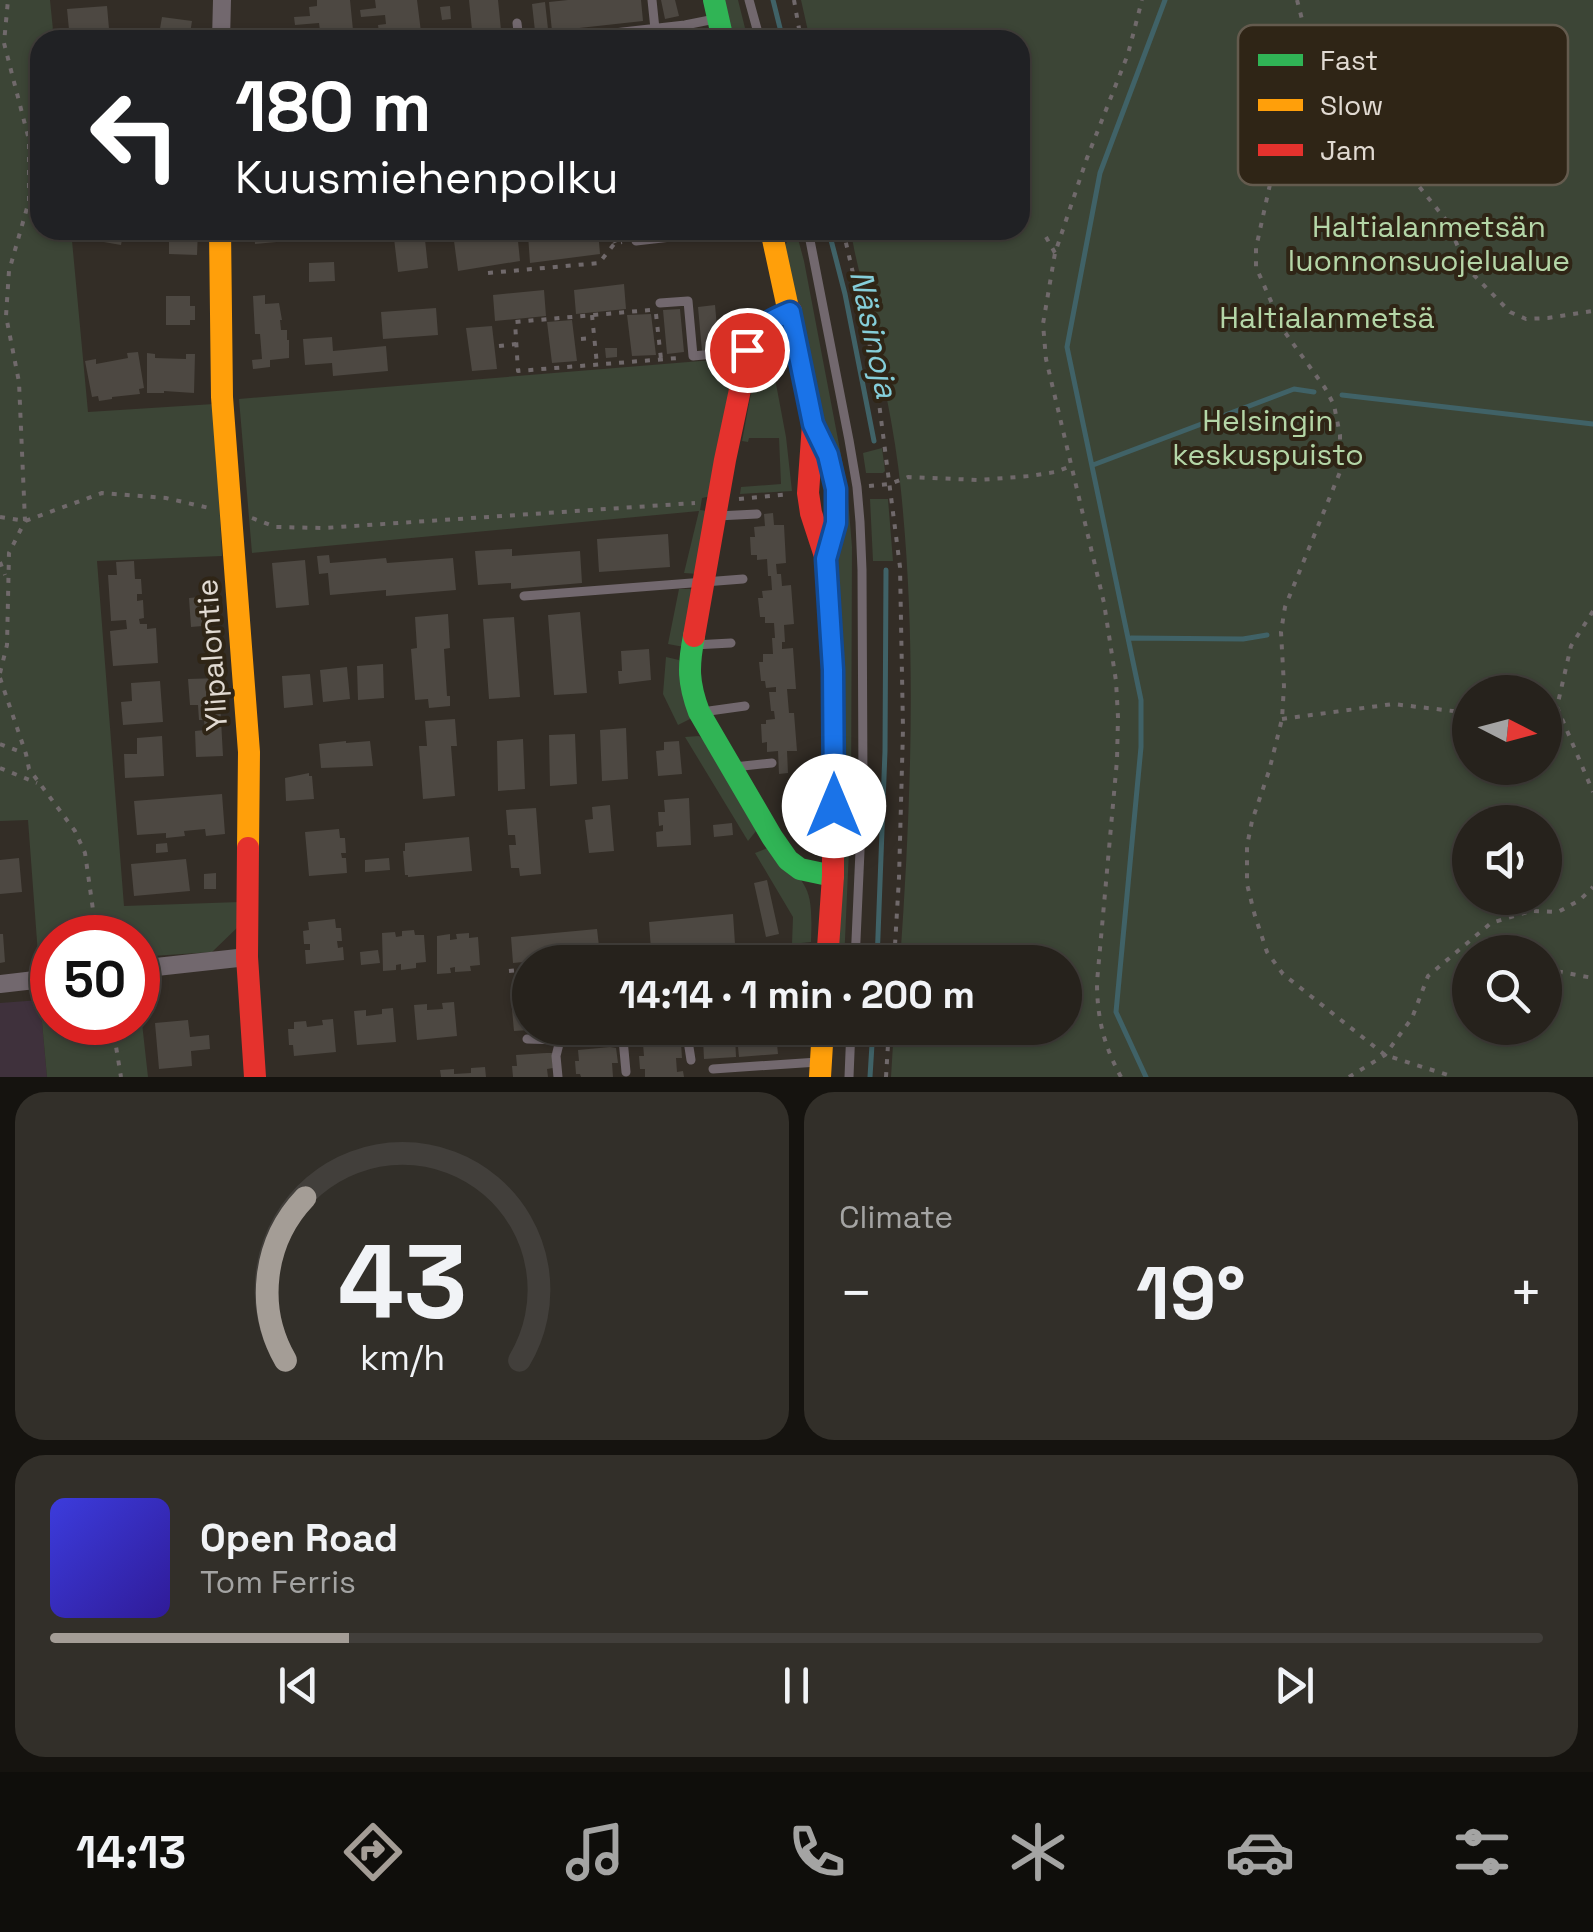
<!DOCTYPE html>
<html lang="en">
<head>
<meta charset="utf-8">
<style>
	:root { --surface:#26221c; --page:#322f29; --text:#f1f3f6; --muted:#a4a4a3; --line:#423f3b; --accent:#a49d96 }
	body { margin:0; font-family:"Space Grotesk",sans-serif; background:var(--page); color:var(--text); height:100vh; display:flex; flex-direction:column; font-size:38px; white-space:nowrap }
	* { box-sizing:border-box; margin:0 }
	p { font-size:32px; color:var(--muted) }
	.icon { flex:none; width:55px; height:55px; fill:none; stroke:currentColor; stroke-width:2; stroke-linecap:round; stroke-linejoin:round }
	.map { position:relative; height:1077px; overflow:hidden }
	.drawer { display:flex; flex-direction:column; gap:15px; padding:15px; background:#15130f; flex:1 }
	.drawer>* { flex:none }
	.guide { position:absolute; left:30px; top:30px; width:1000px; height:210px; border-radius:30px; box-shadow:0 2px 8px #0004,0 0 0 2px var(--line); background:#202124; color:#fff; overflow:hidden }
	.needle { width:65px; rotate:96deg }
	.fabs { position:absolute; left:1452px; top:675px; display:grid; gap:20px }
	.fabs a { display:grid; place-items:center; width:110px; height:110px; border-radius:50%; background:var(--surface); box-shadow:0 2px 8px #0004,0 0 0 2px var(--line); font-size:50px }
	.speed { position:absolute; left:30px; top:915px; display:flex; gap:20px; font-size:50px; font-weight:700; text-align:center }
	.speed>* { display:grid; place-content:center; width:130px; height:130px; border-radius:50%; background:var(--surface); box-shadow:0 2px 8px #0004,0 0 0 2px var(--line); line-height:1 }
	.speed .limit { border:15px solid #d22; background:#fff; color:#111 }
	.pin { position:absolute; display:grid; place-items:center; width:85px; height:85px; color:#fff; margin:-42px; border:5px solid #fff; border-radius:50%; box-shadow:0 2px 10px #0007 }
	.me { position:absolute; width:110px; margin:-55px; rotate:0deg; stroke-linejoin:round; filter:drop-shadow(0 0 8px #0008) }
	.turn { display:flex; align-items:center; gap:35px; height:210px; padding:0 40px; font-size:45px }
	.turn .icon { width:130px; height:130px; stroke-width:2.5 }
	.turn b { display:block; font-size:70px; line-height:85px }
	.big { font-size:75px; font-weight:600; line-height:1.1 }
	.drawer .widget { flex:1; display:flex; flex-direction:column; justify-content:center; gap:15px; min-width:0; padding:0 35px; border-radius:30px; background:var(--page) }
	.drawer .dial { align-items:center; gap:0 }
	.dial svg { height:260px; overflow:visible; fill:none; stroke:var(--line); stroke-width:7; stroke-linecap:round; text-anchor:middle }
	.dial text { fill:var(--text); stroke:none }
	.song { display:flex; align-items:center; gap:30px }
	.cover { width:120px; height:120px; border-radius:15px; background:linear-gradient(135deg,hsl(240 70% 55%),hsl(250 70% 35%)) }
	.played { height:10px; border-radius:5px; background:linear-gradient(90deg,var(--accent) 20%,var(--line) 20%) }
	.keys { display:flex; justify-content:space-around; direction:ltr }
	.heat { display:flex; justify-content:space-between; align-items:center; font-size:55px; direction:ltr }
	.drawer .tiles { flex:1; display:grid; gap:15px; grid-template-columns:1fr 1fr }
	.widget:last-child { grid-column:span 2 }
	.trip { position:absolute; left:512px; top:945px; width:570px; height:100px; border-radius:50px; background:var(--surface); box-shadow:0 2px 8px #0004,0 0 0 2px var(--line); font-weight:600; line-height:100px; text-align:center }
	.menu { display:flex; height:160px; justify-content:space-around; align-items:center; background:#0f0e0b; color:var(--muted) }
	.menu .icon { width:70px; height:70px }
	.menu .current { color:var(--accent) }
	.menu b { font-size:45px; color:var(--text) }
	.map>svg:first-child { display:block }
	.education { fill:#3f313c }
	.green { fill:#3c4536; fill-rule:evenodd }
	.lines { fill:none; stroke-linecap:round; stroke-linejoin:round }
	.stream { stroke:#406267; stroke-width:5 }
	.building { fill:#4d4842 }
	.path { stroke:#70696b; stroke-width:4; stroke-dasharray:5 8; stroke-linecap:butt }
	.lane { stroke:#72686e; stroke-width:9 }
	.street { stroke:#72686e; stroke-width:18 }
	.fast { stroke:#30b455; stroke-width:22 }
	.slow { stroke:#ff9f0a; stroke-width:22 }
	.jam { stroke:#e5322d; stroke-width:22 }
	.route-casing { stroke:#114b97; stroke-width:25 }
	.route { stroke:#1a73e8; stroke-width:18 }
	.labels { text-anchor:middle; stroke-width:8; stroke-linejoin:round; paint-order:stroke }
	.park-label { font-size:30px; fill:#b4d6a7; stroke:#2f2516 }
	.street-label { font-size:30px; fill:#e1dad2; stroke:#2f2516 }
	.water-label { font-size:32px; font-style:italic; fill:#85ced9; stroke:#2f2516 }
	.key { fill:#2f2516; stroke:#645b4e; stroke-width:2.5 }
	.key-label { font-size:28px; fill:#e1dad2 }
</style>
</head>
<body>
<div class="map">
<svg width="1593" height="1077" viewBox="0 0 1593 1077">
	<rect width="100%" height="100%" fill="#332d26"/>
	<path class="education" d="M40 1000 47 1077H0V1003Z"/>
	<path class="green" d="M0 0H50L54 40H40V230H71L88 412 214 404 222 556 97 561 124 906 240 902V925L212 952 138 957V938H52V966L39 968 28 820 0 821Z
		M723 0H738L748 40H733Z
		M801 0H1593V1077H891L894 1028H1065V962H900C911 806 917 648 901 491 895 428 880 366 867 304 862 280 854 255 851 230H1020V40H810ZM1470 692H1545V768H1470ZM1470 822H1545V898H1470ZM1470 952H1545V1028H1470Z
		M797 235 804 261 845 476 818 403 785 246 788 240Z
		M767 336 786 437 792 491 740 494 741 487 781 484 779 438H749L748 442 742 441 752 388V354Z
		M725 359 737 363 711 496 702 498 700 510 707 511 698 574 684 573 699 511 252 553 239 399Z
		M882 448 885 471 883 473H866L863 453Z
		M848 498 852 547 851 805 844 962H834L836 581 843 500Z
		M870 499H888L893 561H873Z
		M679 589H693L684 647 668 644Z
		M666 657 679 660 694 717 678 725 663 694Z
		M699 736 705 741 756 831 748 841 685 737Z
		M770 847C809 887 813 885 811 942L792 944 793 917 755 853Z
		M138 996H139L148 1077H47L40 1000 52 999V1022H138Z"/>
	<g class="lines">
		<path class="stream" d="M773 0 783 40
			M830 236 845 294 874 441
			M1342 395 1593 424
			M1093 465 1294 389 1314 392
			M1131 638 1243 639 1267 635
			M877 962 885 751 886 570
			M870 1077 873 1028
			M1146 1077 1116 1012 1141 747V700L1067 347 1100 173 1165 0"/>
	</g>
	<path class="building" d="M317 0H350L354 40H313L312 32 320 31 319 23 295 25 294 17 310 16 309 7 317 6Z
		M375 0H417L422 40H363L362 35 379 33 378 25 386 24 385 15 361 17 360 10 376 8Z
		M469 0H498L502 40H473Z
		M568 0H641L643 21 552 31 549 2Z
		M661 0H675L679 16 665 19Z
		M545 2 548 29 535 31 532 4Z
		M107 6 110 40H70L67 9Z
		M450 6 451 19 442 20 440 7Z
		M162 17 192 21 189 40H158Z
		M443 28H452L453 40H444Z
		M288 33V40H273L272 34Z
		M82 230H124L121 245 81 238Z
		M169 230H198L197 255 169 254Z
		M254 230H305V233H297L298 240 255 244Z
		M393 230H424L428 268 398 272Z
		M562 230H598L600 254 530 263 528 235H534V232Z
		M633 230H660L661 235 633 238Z
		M517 231 520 261 458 271 454 241 485 238V234Z
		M334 262 335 281 309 282V263Z
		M624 284 626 309 576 314 574 290Z
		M544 290 546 316 495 321 493 295Z
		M265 295V304L279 303 282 320H280L281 330H287V340H289V358L270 360V367L253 369 252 360 262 359 260 334H255L253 296Z
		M166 296H190V306H195V320H190V325H166Z
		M715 305 719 349 702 351 698 307Z
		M436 308 438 335 383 339 381 312Z
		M680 309 684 352 667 354 663 310Z
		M651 314 656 355 632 356 627 315Z
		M572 320 577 361 552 363 547 322Z
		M492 326 497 369 472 371 466 328Z
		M332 337 333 351 386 346 388 371 333 376 332 363 305 365 303 339Z
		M605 348H617V357L606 358Z
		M138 352 144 388 139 389 140 394 112 397V399L99 401 98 396 92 397 85 361 96 359V364L128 358 127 353Z
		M147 353 155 354V358L186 359V354H195L194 393 164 391V393H147Z
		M773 513 774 525H784L786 563 776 564 777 574H781L782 586 791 585 794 624 784 625 785 642H782V649L793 648 796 689H787L789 713H794L797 751H787L788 773 779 774 778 751 767 752V742L762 743 761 724H766V720L775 719 774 711H771L769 692H776V687L766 688 765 681H761L759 662H763V654H773L772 638H775L774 623H765V617H760L758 598H763L762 591 772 590 771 576H768L767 559 757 560V555H751L750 537H755L754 527 765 526 764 514Z
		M668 534 670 567 599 572 597 539Z
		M512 549V556L580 551 582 583 511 589V583L478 585 475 551Z
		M329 555 330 563 386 558 387 563 453 558 456 590 386 596V590L330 595 328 573 319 574 317 556Z
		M305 560 309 605 276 608 272 563Z
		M134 561 135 579H141L142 594H137V601L143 600 144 618 139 619 140 624H147V629L156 628 158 663 113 666 110 631 127 629 126 620 111 621 108 575H117L116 562Z
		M212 596 214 625 191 627 189 598Z
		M580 612 587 693 554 695 548 615Z
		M448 614 450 648 444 649 447 696H450V706L429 708 428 699 415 700 411 649 417 648 415 617Z
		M514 617 520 697 489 699 483 619Z
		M649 649 651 680 619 684 618 671H622L621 651Z
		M383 664 384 698 358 700 357 666Z
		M347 667 350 699 323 702 320 670Z
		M310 674 313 705 284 708 282 676Z
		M221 678 223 702H220L223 756 196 757 195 731 205 730 204 720H199L198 705H190L188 679Z
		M160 681 163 722 123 725 121 702 132 701 131 683Z
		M455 719 457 746H451L455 796 423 799 419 746H427L425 721Z
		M626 728 628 779 602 781 600 730Z
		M575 734 577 784 550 786 549 735Z
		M162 736 164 776 125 778 124 754H137V738Z
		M523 739 525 789 498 791 497 741Z
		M346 741V743L370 741 373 766 321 768 319 744Z
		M679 741 682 774 658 776 656 751 664 750V742Z
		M309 773V776H312L314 799 286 801 285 778Z
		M222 794 225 834 206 836 205 829 184 831 185 836 166 838V833L137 835 134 801Z
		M689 798 691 845 657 847 656 832 663 831V825L659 826 658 812H665L664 800Z
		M610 805 614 851 589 853 585 820 593 819 592 807Z
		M536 808 541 874 520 876 519 868H511L509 845H516L515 835H508L506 810Z
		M732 823 733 835 714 837 713 825Z
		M339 829 340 838H345L346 853H341L342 858H346L347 873 309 876 305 832Z
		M469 837 472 871 408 877V875H405L403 851H405V843Z
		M167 843 168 852 156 853V844Z
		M19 858 22 892 0 894V860Z
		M389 858 390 870 365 872V860Z
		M186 859 190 891 134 896 131 864Z
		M216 873V889H204V874Z
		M767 880 779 934 766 937 754 883Z
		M733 914 735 944 651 950 649 922Z
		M335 919 336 928H341L342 941H337L338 948 343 947 344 960 306 964 305 950H310V944H304L303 931 309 930 308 922Z
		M597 929 600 955 513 963 511 937Z
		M414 930 415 935H424L426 962 416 963V968L401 970V964L396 965V970L383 971 382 933 395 932 396 937 402 936V931Z
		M469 933V938L478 937 480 965 470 966 471 971 455 972V967L450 968 451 973 437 974V936L450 934V940L457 939 456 934Z
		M0 934H3L5 962 0 963Z
		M378 950 380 963 361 965 360 952Z
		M530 997V1030L514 1031 511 998Z
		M454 1002 457 1036 417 1040 414 1005 427 1004V1010L443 1009 442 1003Z
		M393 1008 396 1042 357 1045 354 1011 366 1010V1016L382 1014V1009Z
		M333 1019 336 1052 294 1056 293 1045H289L288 1029H294V1022L306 1021 307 1027 323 1025 322 1020Z
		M188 1020 190 1037 209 1035 210 1049 191 1051 192 1066 159 1069 155 1023Z
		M532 1028H547V1034L533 1035Z
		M776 1034 778 1054 739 1057 737 1037Z
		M735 1036 736 1057 704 1059 703 1039Z
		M675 1042 681 1043 682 1058H676L677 1072 683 1071 684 1077H645V1069H640L639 1056H644L643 1044Z
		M610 1047 616 1048 618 1063H612L613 1077H581L580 1074H576L575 1061H579L578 1050Z
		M546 1053H552L553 1068 547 1069 548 1077H513L512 1066H517L516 1055Z
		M485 1067 486 1077H441L440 1070 454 1069V1074L471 1073V1068Z"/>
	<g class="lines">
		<path class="path" d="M794 0 801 40
			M1297 0 1309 46 1308 98 1283 143 1274 166 1256 248V267L1284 331 1325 388 1334 405 1340 435V472L1285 607 1281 632 1284 686 1282 719 1269 771 1252 821 1247 846V884L1255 916 1267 952 1283 974 1385 1055 1454 1077
			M1308 98 1413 179 1446 220 1468 269 1510 312 1526 319 1548 318 1593 311
			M609 230 615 243
			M843 230 874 364 900 567 903 729 899 878 894 962
			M1046 237 1055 253
			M488 273 599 263 615 243 622 242
			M650 310 515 322 518 371 678 358
			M656 314 661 359
			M592 315 597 365
			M581 339 594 338
			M499 346 516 344
			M869 486 890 484 908 477 979 480 1030 476 1055 472 1071 466
			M739 499 790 494
			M0 517 25 521 102 493 166 498 209 508
			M252 518 276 527 324 528 695 503
			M0 562 5 575
			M1593 611 1571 646 1557 707 1593 792
			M0 673 7 645 9 553 25 521 19 382 6 316 9 271 29 201V140L4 43 8 0
			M0 678 26 754 29 769 75 831 85 853 97 938
			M1545 708 1557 707
			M1282 719 1393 704 1470 713
			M0 744 24 753
			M0 768 37 783
			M614 962 746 952
			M1545 969 1593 978
			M509 971 530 969
			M112 1022 121 1077
			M886 1077 889 1028
			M1121 1077C1104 1046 1097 1018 1097 982L1117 760 1118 717 1116 681 1104 603 1046 359 1043 324 1055 253 1087 158 1128 54 1142 0
			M1349 1077 1385 1055 1412 1018 1428 976 1491 923 1531 911 1558 912 1580 900 1593 887"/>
		<path class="lane" d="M652 0 655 29
			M749 0 760 40
			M517 23 519 40
			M552 40 685 25 715 19
			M808 230 849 440 857 487 860 522 862 570 863 784 855 962
			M636 241 732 230
			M660 303 688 301 693 356 744 351
			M717 516 757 514
			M524 596 743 579
			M694 645 731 643
			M702 712 745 706
			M734 767 772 763
			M622 1028 626 1072
			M686 1028 691 1060
			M781 1028V1042
			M527 1039 560 1040 583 1032 617 1028
			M713 1069 818 1062
			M558 1077 556 1056 560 1040
			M849 1077 851 1028"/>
		<path class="street" d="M221 40 222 0
			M138 969 247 957
			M0 984 52 978"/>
		<path class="fast" d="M714 0 723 40
			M694 636C688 666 688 683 699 712L772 837 788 860 800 869 833 876"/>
		<path class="slow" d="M220 230 222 397 249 752 248 848
			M771 230 812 419 827 454 835 481V519L826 559
			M820 1077 823 1028"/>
		<path class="jam" d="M813 424 808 493 811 513 826 559 833 670V876L827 962
			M694 636 725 460 751 338 763 325 791 311
			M248 848 247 957 255 1077"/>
	</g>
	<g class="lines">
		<g class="route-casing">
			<path id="route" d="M747 350C754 327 769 321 790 312L813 424 828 455 836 489V523L826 559 833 670 834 806"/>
		</g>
		<use href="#route" class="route"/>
	</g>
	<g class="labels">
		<g class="park-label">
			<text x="1429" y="237">Haltialanmetsän<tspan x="1429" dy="34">luonnonsuojelualue</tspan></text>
			<text x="1327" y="328">Haltialanmetsä</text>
			<text x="1268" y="431">Helsingin<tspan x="1268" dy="34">keskuspuisto</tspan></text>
		</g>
		<g class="street-label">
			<text transform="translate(212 655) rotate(-94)" y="10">Ylipalontie</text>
		</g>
		<g class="water-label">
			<text transform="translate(874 334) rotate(78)" y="11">Näsinoja</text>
		</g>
	</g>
	<rect x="1238" y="25" width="330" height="160" rx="15" class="key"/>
	<rect x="1258" y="54" width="45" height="12" fill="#30b455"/>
	<rect x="1258" y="99" width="45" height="12" fill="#ff9f0a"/>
	<rect x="1258" y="144" width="45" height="12" fill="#e5322d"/>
	<g class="key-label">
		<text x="1320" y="70">Fast</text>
		<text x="1320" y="115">Slow</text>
		<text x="1320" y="160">Jam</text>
	</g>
</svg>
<div class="fabs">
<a><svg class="needle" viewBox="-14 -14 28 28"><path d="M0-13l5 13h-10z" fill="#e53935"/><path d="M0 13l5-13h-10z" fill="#a4a4a3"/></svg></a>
<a><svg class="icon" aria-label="sound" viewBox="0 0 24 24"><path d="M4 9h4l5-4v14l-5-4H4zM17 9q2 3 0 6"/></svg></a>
<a><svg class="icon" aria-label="search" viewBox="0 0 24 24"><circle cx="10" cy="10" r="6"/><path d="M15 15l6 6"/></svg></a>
</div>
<div class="speed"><div class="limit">50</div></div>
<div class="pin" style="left:747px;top:350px;background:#d93025"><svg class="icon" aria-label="arrive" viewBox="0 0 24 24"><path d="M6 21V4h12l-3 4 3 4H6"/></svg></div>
<svg class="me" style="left:834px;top:806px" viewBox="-20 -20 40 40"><circle r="19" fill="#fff"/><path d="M0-13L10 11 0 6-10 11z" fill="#1a73e8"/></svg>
<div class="trip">14:14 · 1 min · 200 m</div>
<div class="guide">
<div class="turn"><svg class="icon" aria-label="left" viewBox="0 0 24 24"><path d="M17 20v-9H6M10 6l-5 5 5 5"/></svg><div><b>180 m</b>Kuusmiehenpolku</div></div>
</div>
</div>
<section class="drawer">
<div class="tiles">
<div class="widget dial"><svg viewBox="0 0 100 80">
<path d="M14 69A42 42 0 1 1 86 69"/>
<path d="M14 69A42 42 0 0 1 20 19" stroke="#a49d96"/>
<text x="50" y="56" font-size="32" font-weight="700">43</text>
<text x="50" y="72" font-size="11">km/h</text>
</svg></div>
<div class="widget"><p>Climate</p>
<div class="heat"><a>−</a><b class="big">19°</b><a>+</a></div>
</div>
<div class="widget">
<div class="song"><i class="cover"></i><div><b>Open Road</b><p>Tom Ferris</p></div></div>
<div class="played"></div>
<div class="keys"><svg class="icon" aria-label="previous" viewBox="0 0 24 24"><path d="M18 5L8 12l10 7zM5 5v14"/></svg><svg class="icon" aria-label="pause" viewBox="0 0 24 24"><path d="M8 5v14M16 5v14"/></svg><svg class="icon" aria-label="next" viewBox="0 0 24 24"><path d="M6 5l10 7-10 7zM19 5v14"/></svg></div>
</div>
</div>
</section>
<nav class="menu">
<b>14:13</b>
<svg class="icon current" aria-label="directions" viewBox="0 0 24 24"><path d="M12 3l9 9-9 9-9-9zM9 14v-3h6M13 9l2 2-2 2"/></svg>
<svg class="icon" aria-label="music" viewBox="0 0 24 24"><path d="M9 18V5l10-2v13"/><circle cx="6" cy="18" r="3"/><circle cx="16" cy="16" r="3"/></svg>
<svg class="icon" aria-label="phone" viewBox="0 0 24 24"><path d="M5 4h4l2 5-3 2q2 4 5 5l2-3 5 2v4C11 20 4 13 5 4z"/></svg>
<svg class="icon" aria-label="climate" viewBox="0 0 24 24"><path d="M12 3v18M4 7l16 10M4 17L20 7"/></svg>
<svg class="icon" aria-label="car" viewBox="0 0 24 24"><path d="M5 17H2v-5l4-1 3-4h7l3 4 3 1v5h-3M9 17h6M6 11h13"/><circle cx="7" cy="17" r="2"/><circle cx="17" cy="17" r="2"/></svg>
<svg class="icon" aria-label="filters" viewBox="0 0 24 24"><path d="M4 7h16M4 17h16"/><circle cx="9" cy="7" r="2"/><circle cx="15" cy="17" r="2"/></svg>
</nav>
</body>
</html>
